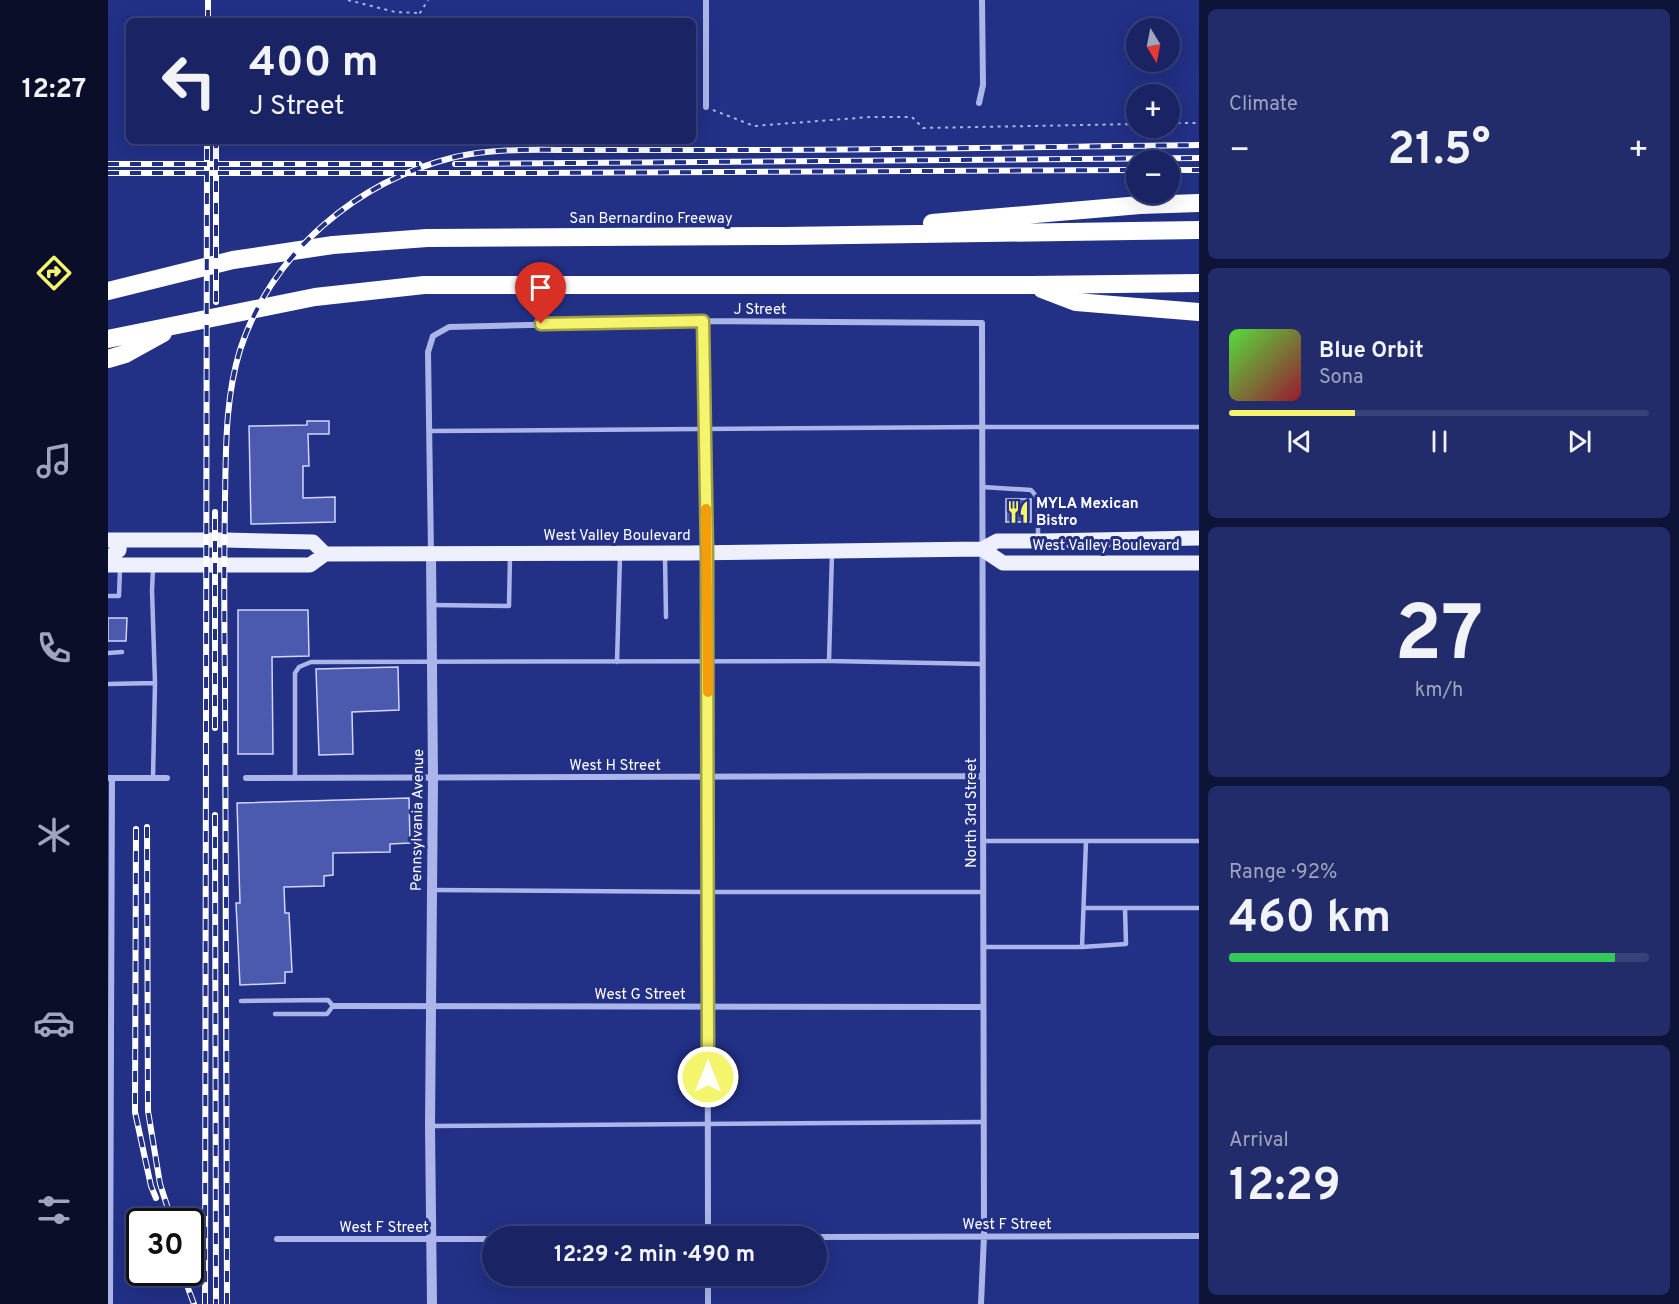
<!DOCTYPE html>
<html lang="en">
<head>
<meta charset="utf-8">
<style>
	:root { --surface:#1a2464; --page:#232c6a; --text:#f1f3f6; --muted:#9fa4bf; --line:#384178; --accent:#f5f56d }
	body { margin:0; font-family:Overpass,sans-serif; background:var(--page); color:var(--text); height:100vh; display:flex; flex-direction:column; font-size:22px; white-space:nowrap }
	* { box-sizing:border-box; margin:0 }
	p { font-size:20px; color:var(--muted) }
	.icon { flex:none; width:33px; height:33px; fill:none; stroke:currentColor; stroke-width:2; stroke-linecap:round; stroke-linejoin:round }
	.map { position:relative; flex:1; overflow:hidden }
	.panel { display:flex; flex-direction:column; gap:9px; padding:9px; background:#0e1437; width:480px }
	.panel>* { flex:none }
	.banner { position:absolute; left:18px; top:18px; width:570px; height:126px; border-radius:9px; box-shadow:0 6px 24px #0002,0 0 0 2px var(--line); background:#1a2464; color:var(--text); overflow:hidden }
	.needle { width:39px; rotate:170deg }
	.controls { position:absolute; left:1018px; top:18px; display:grid; gap:12px }
	.controls a { display:grid; place-items:center; width:54px; height:54px; border-radius:50%; background:var(--surface); box-shadow:0 6px 24px #0002,0 0 0 2px var(--line); font-size:30px }
	.speed { position:absolute; left:18px; top:1208px; display:flex; gap:12px; font-size:30px; font-weight:700; text-align:center }
	.speed>* { display:grid; place-content:center; width:78px; height:78px; border-radius:50%; background:var(--surface); box-shadow:0 6px 24px #0002,0 0 0 2px var(--line); line-height:1 }
	.speed .limit { border:3px solid #111; border-radius:9px; background:#fff; color:#111 }
	.pin { position:absolute; display:grid; place-items:center; width:51px; height:51px; color:#fff; margin:-62px -26px; border-radius:50% 50% 50% 0; rotate:-45deg; box-shadow:0 0 6px #0007 }
	.pin .icon { rotate:45deg }
	.me { position:absolute; width:66px; margin:-33px; rotate:0deg; stroke-linejoin:round; filter:drop-shadow(0 0 4px #0008) }
	.turn { display:flex; align-items:center; gap:21px; height:126px; padding:0 24px; font-size:27px }
	.turn .icon { width:78px; height:78px; stroke-width:2.5 }
	.turn b { display:block; font-size:42px; line-height:51px }
	.big { font-size:45px; font-weight:700; line-height:1.1 }
	.panel .widget { flex:1; display:flex; flex-direction:column; justify-content:center; gap:9px; min-width:0; padding:0 21px; border-radius:9px; background:var(--page) }
	.panel .dial { align-items:center; gap:0 }
	.dial b { font-size:78px; line-height:1 }
	.song { display:flex; align-items:center; gap:18px }
	.cover { width:72px; height:72px; border-radius:9px; background:linear-gradient(135deg,hsl(110 70% 55%),hsl(350 70% 35%)) }
	.played { height:6px; border-radius:3px; background:linear-gradient(90deg,var(--accent) 30%,var(--line) 30%) }
	.keys { display:flex; justify-content:space-around; direction:ltr }
	.heat { display:flex; justify-content:space-between; align-items:center; font-size:33px; direction:ltr }
	.charge { height:9px; border-radius:4px; background:linear-gradient(90deg,#34c759 92%,var(--line) 0) }
	.trip { position:absolute; left:374px; top:1226px; width:345px; height:60px; border-radius:30px; background:var(--surface); box-shadow:0 6px 24px #0002,0 0 0 2px var(--line); font-weight:700; line-height:60px; text-align:center }
	main { display:flex; flex:1; min-height:0 }
	.tab-bar { display:flex; flex-direction:column; width:108px; justify-content:space-around; align-items:center; background:#0a0e28; color:var(--muted) }
	.tab-bar .icon { width:42px; height:42px }
	.tab-bar .selected { color:var(--accent) }
	.tab-bar b { font-size:27px; color:var(--text) }
	.map>svg:first-child { display:block }
	.building { fill:#4b5aae; stroke:#d0d6f7; stroke-width:1.5 }
	.lines { fill:none; stroke-linecap:round; stroke-linejoin:round }
	.path { stroke:#abb5e9; stroke-width:2; stroke-dasharray:3 4.5; stroke-linecap:butt }
	.service { stroke:#abb5e9; stroke-width:4.5 }
	.minor { stroke:#abb5e9; stroke-width:6 }
	.tertiary { stroke:#abb5e9; stroke-width:10 }
	.primary { stroke:#eff0fe; stroke-width:15 }
	.motorway { stroke:#fff; stroke-width:18 }
	.rail-casing { stroke:#fff; stroke-width:6 }
	.rail { stroke:#223086; stroke-width:4; stroke-dasharray:11; stroke-linecap:butt }
	.route-casing { stroke:#9f9f47; stroke-width:15 }
	.route { stroke:#f5f56d; stroke-width:10 }
	.slow { stroke:#f59e0b; stroke-width:10 }
	.labels { text-anchor:middle; stroke-width:6; stroke-linejoin:round; paint-order:stroke }
	.street-label { font-size:15px; fill:#fff; stroke:#223086 }
	.poi-label { font-size:15px; font-weight:bold; fill:#fff; stroke:#223086; text-anchor:start }
</style>
</head>
<body>
<main>
<nav class="tab-bar">
<b>12:27</b>
<svg class="icon selected" aria-label="directions" viewBox="0 0 24 24"><path d="M12 3l9 9-9 9-9-9zM9 14v-3h6M13 9l2 2-2 2"/></svg>
<svg class="icon" aria-label="music" viewBox="0 0 24 24"><path d="M9 18V5l10-2v13"/><circle cx="6" cy="18" r="3"/><circle cx="16" cy="16" r="3"/></svg>
<svg class="icon" aria-label="phone" viewBox="0 0 24 24"><path d="M5 4h4l2 5-3 2q2 4 5 5l2-3 5 2v4C11 20 4 13 5 4z"/></svg>
<svg class="icon" aria-label="climate" viewBox="0 0 24 24"><path d="M12 3v18M4 7l16 10M4 17L20 7"/></svg>
<svg class="icon" aria-label="car" viewBox="0 0 24 24"><path d="M5 17H2v-5l4-1 3-4h7l3 4 3 1v5h-3M9 17h6M6 11h13"/><circle cx="7" cy="17" r="2"/><circle cx="17" cy="17" r="2"/></svg>
<svg class="icon" aria-label="filters" viewBox="0 0 24 24"><path d="M4 7h16M4 17h16"/><circle cx="9" cy="7" r="2"/><circle cx="15" cy="17" r="2"/></svg>
</nav>
<div class="map">
<svg width="1091" height="1304" viewBox="0 0 1091 1304">
	<rect width="100%" height="100%" fill="#223086"/>
	<path class="building" d="M199 421H221V434H200L201 466H195V498L227 497V522L143 524 141 426 199 425Z
		M898 499H923V522H898Z
		M130 610H200L201 656 164 657 165 754H130Z
		M0 618H19L18 641H0Z
		M290 667 291 710 244 712 245 754 211 755 208 669Z
		M301 798 302 843 282 844V852L225 853V875L216 876V886L176 887 177 913H181L184 972H177V983L132 985 128 903H132L129 803Z"/>
	<g class="lines">
		<path class="path" d="M240 0 287 12 312 13
			M312 21V13L320 0
			M605 110 646 126 762 117H804L815 128 1029 124
			M1062 123H1091"/>
		<path class="service" d="M321 431 874 427H1091
			M874 487 923 490C927 494 929 497 930 502V538
			M557 556 558 617
			M45 569 44 590 47 683
			M0 596H11L12 568
			M324 605 401 606 402 556
			M0 653 14 652
			M721 661 724 553
			M509 662 512 556
			M0 684 47 683 45 778
			M187 778V673L191 667 203 662 721 661 875 664
			M875 841H1091
			M326 890 600 892H875
			M976 908H1091
			M875 947H974L978 841
			M974 947 1018 944 1017 908
			M133 1001 220 1000 225 1006 219 1014H167
			M322 1126 875 1122"/>
		<path class="minor" d="M871 103 875 85 874 0
			M598 107V0
			M595 321 599 553 600 1236
			M323 553 320 352 325 336 341 327 595 321 874 323 876 1236 873 1304
			M1 778H59
			M138 778 875 776
			M225 1006 875 1007
			M708 1237 1091 1236
			M169 1239H384
			M2 1304 4 778
			M600 1304V1275"/>
		<path class="tertiary" d="M323 553 325 777 322 1126 324 1304"/>
		<path class="primary" d="M0 540H117L205 542 217 554
			M874 549 895 563H1091
			M0 556H3L11 550 12 540
			M0 565H202L217 554 581 553 796 550 874 549 889 541H934L1091 538"/>
		<path class="motorway" d="M824 223 1032 205 1091 203
			M934 289 968 302 1091 312
			M0 291 125 260 225 245 319 238 676 236 1091 230
			M0 339 207 297 316 285H924L1091 283
			M0 359 17 354 55 333"/>
		<g class="rail-casing">
			<path id="rail" d="M100 21V0
				M0 164H311
				M347 164 1091 158
				M1062 170H1091
				M0 173H424L1029 170
				M108 302V141
				M107 728V512
				M107 815 108 1304
				M39 827 40 1111 52 1184 64 1221
				M28 829 27 1112 43 1186 48 1198
				M74 1272 86 1304
				M97 1304 99 141
				M119 1304C119 1096 118 888 117 680 116 620 116 560 117 499 118 449 117 399 132 350 164 252 249 181 347 157 386 148 428 150 467 150 514 150 561 150 608 150 769 150 930 147 1091 145"/>
		</g>
		<use href="#rail" class="rail"/>
	</g>
	<g class="lines">
		<g class="route-casing">
			<path id="route" d="M433 324 595 321 599 553 600 1077"/>
		</g>
		<use href="#route" class="route"/>
		<path class="slow" d="M598 509 600 692"/>
	</g>
	<defs>
		<g id="restaurant-bare" transform="scale(1.8)"><path d="M-5-6h1v4h1v-4h1v4h1v-4h1v5L-1.5 .5V6h-2V.5L-5-1ZM5-6V6H3V1.5H1.5Q1.5-4 5-6Z" fill="#f5f56d" stroke="#223086" stroke-width="2.5" paint-order="stroke"/></g>
	</defs>
	<g fill-rule="evenodd">
		<use href="#restaurant-bare" x="910" y="512"/>
	</g>
	<g class="labels">
		<g class="street-label">
			<text x="543" y="223">San Bernardino Freeway</text>
			<text x="652" y="314">J Street</text>
			<text x="509" y="540">West Valley Boulevard</text>
			<text x="998" y="550">West Valley Boulevard</text>
			<text x="507" y="770">West H Street</text>
			<text transform="translate(863 813) rotate(-90)" y="5">North 3rd Street</text>
			<text transform="translate(309 820) rotate(-89)" y="5">Pennsylvania Avenue</text>
			<text x="532" y="999">West G Street</text>
			<text x="899" y="1229">West F Street</text>
			<text x="276" y="1232">West F Street</text>
		</g>
		<g class="poi-label">
			<text x="928" y="508">MYLA Mexican<tspan x="928" dy="17">Bistro</tspan></text>
		</g>
	</g>
</svg>
<div class="controls">
<a><svg class="needle" viewBox="-14 -14 28 28"><path d="M0-13l5 13h-10z" fill="#e53935"/><path d="M0 13l5-13h-10z" fill="#9fa4bf"/></svg></a>
<a>+</a>
<a>−</a>
</div>
<div class="speed"><div class="limit">30</div></div>
<div class="pin" style="left:433px;top:324px;background:#d93025"><svg class="icon" aria-label="arrive" viewBox="0 0 24 24"><path d="M6 21V4h12l-3 4 3 4H6"/></svg></div>
<svg class="me" style="left:600px;top:1077px" viewBox="-20 -20 40 40"><circle r="17" fill="#f5f56d" stroke="#fff" stroke-width="3"/><path d="M0-11L8 9 0 5-8 9z" fill="#fff"/></svg>
<div class="trip">12:29 · 2 min · 490 m</div>
<div class="banner">
<div class="turn"><svg class="icon" aria-label="left" viewBox="0 0 24 24"><path d="M17 20v-9H6M10 6l-5 5 5 5"/></svg><div><b>400 m</b>J Street</div></div>
</div>
</div>
<section class="panel">
<div class="widget"><p>Climate</p>
<div class="heat"><a>−</a><b class="big">21.5°</b><a>+</a></div>
</div>
<div class="widget">
<div class="song"><i class="cover"></i><div><b>Blue Orbit</b><p>Sona</p></div></div>
<div class="played"></div>
<div class="keys"><svg class="icon" aria-label="previous" viewBox="0 0 24 24"><path d="M18 5L8 12l10 7zM5 5v14"/></svg><svg class="icon" aria-label="pause" viewBox="0 0 24 24"><path d="M8 5v14M16 5v14"/></svg><svg class="icon" aria-label="next" viewBox="0 0 24 24"><path d="M6 5l10 7-10 7zM19 5v14"/></svg></div>
</div>
<div class="widget dial"><b>27</b><p>km/h</p></div>
<div class="widget"><p>Range · 92%</p><b class="big">460 km</b><div class="charge"></div></div>
<div class="widget"><p>Arrival</p><b class="big">12:29</b></div>
</section>
</main>
</body>
</html>
